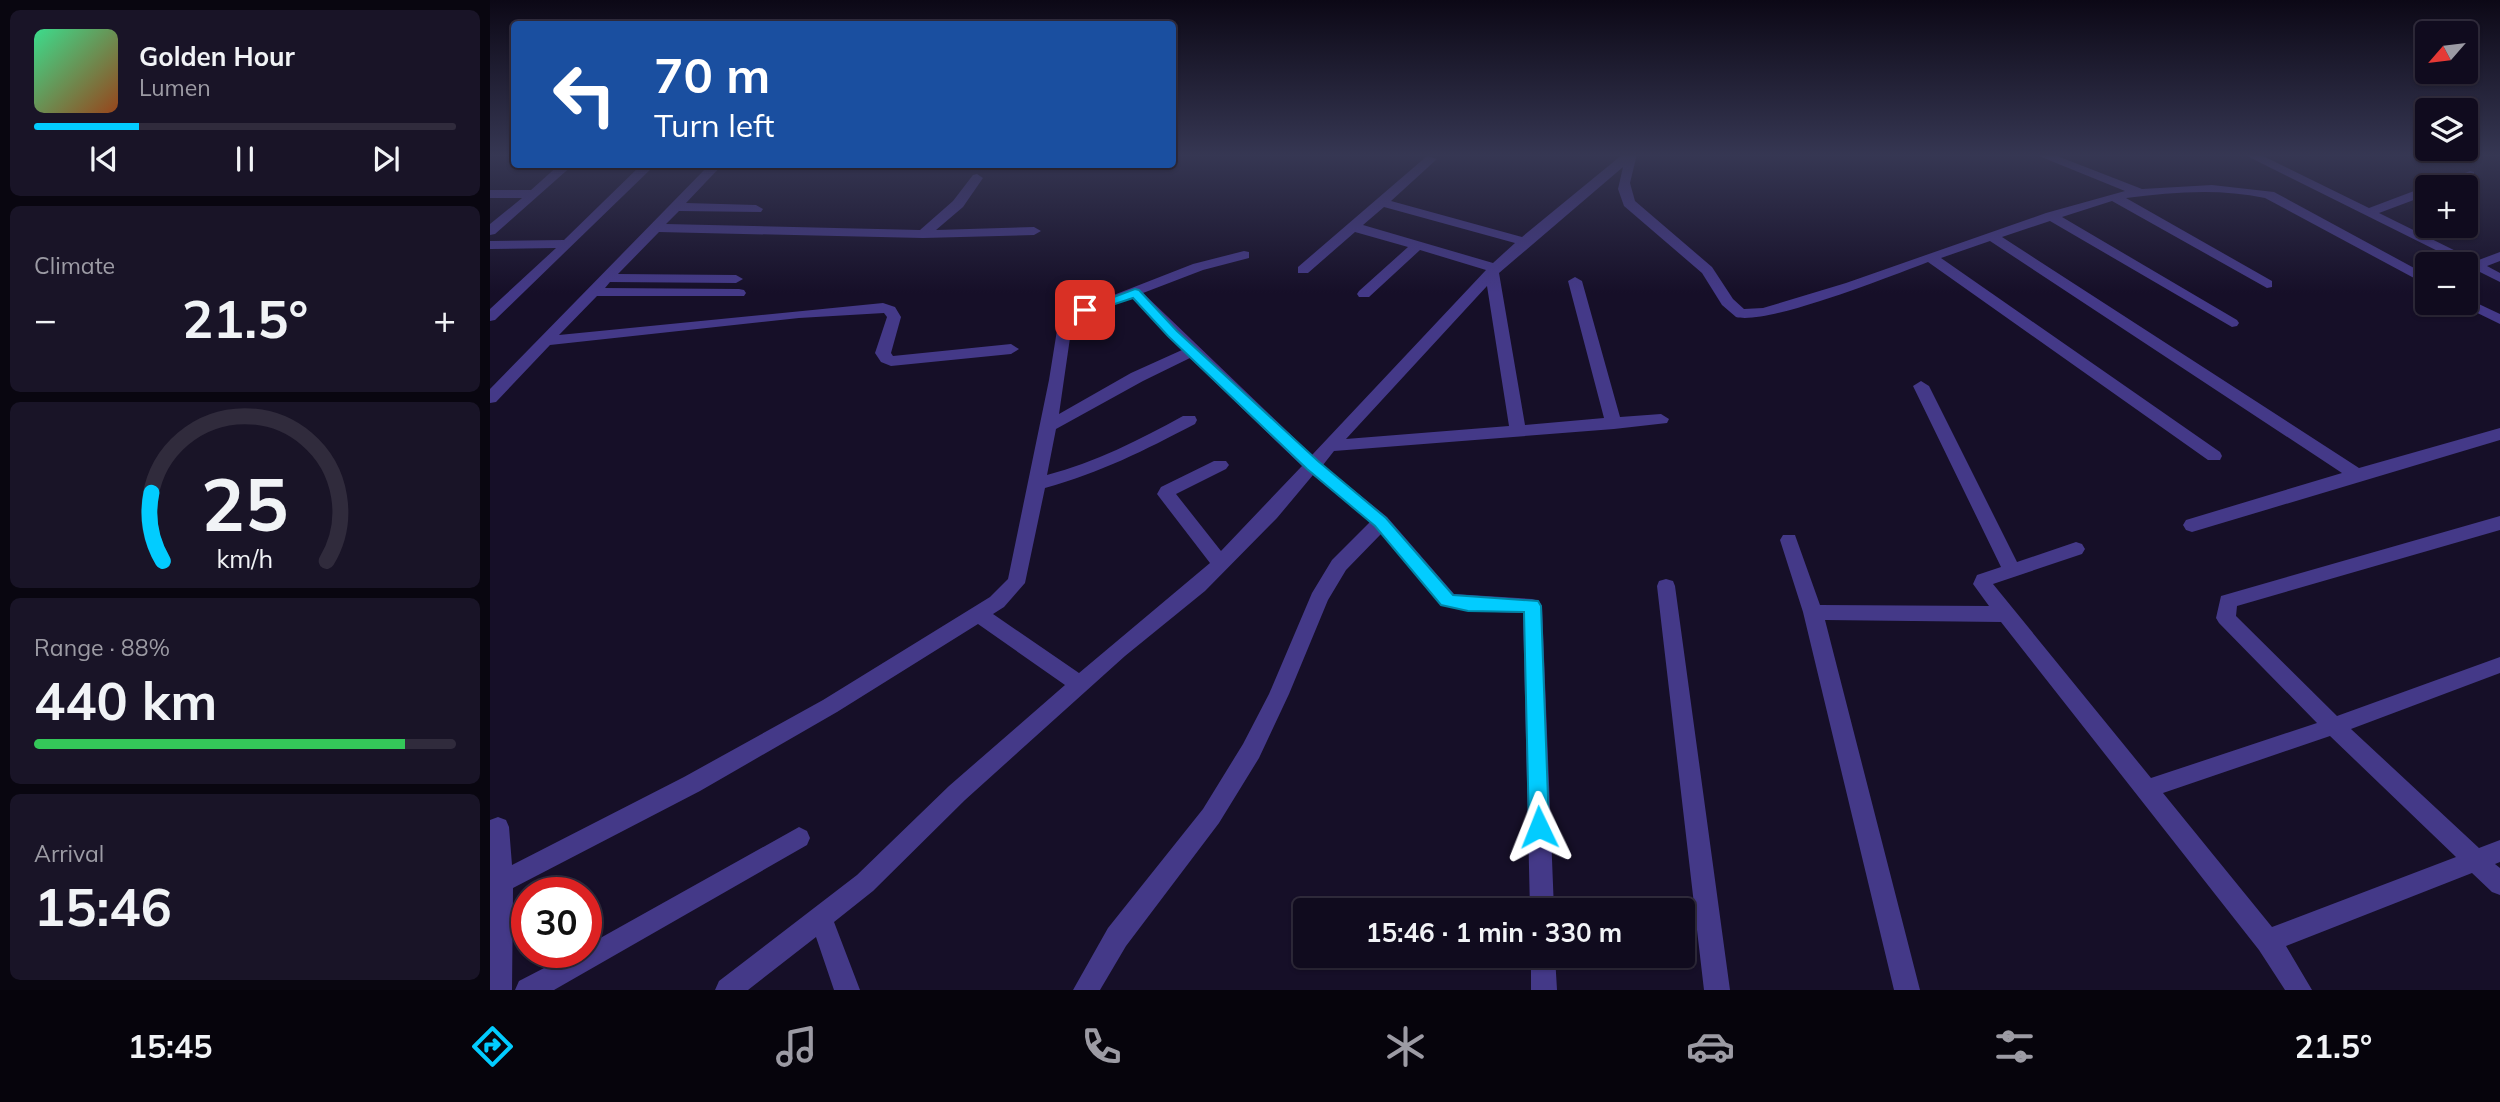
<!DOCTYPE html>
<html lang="en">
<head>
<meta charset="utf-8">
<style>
	:root { --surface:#100b1e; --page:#191427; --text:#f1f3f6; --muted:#9c9ba4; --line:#302b3c; --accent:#02ccff }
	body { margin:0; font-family:Mulish,sans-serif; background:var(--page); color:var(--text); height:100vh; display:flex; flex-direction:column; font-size:26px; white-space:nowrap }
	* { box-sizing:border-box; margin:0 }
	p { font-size:23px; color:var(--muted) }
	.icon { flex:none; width:38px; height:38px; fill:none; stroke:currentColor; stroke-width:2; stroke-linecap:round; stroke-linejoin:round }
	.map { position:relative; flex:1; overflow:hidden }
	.side { display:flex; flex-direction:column; gap:10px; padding:10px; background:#090610; width:490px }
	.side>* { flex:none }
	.guide { position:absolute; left:21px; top:21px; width:665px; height:147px; border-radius:7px; box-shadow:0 2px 5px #0004,0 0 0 2px var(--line); background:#1a4fa0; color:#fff; overflow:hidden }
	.needle { width:46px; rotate:242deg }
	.buttons { position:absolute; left:1925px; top:21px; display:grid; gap:14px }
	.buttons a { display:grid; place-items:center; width:63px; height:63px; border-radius:7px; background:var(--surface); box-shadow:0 2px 5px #0004,0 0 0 2px var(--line); font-size:35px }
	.speed { position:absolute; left:21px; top:877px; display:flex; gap:14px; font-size:35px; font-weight:700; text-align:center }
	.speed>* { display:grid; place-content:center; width:91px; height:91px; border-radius:50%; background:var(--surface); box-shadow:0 2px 5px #0004,0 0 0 2px var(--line); line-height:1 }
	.speed .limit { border:10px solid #d22; background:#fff; color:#111 }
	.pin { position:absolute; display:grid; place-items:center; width:60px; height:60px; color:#fff; margin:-30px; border-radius:14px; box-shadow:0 4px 10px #0006 }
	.me { position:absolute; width:77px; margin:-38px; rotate:358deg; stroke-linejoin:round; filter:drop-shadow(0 0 5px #0008) }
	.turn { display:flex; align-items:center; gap:24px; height:147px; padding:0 28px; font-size:32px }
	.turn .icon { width:91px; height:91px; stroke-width:2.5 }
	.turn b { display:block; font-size:49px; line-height:60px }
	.big { font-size:52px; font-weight:700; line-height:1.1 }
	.side .widget { flex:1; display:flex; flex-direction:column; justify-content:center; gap:10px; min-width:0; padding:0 24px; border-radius:10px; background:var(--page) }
	.side .dial { align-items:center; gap:0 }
	.dial svg { height:182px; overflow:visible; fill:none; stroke:var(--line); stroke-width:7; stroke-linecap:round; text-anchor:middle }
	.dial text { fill:var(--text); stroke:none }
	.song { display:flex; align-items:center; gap:21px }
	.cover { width:84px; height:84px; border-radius:10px; background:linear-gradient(135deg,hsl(150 70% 55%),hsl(20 70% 35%)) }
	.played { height:7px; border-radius:4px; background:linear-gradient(90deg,var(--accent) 25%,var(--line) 25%) }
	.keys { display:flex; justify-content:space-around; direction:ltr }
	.heat { display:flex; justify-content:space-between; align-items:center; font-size:38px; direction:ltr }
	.charge { height:10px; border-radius:5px; background:linear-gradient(90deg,#34c759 88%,var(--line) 0) }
	.trip { position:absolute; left:803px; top:898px; width:402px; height:70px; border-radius:7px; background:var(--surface); box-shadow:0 2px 5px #0004,0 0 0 2px var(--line); font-weight:700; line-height:70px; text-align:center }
	.tab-bar { display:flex; height:112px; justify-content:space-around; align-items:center; background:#06040c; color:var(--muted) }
	.tab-bar .icon { width:49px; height:49px }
	.tab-bar .active { color:var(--accent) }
	.tab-bar b { font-size:32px; color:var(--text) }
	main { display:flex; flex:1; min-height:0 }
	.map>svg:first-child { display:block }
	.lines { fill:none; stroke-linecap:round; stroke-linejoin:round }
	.minor { fill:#443988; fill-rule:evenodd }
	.route { fill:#02ccff; stroke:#0185a6; stroke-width:2 }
</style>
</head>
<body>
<main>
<section class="side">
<div class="widget">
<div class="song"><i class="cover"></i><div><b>Golden Hour</b><p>Lumen</p></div></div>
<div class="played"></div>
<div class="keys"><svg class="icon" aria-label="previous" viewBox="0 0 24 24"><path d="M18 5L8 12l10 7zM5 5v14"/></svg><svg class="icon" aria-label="pause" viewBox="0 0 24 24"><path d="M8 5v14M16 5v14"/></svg><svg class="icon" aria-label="next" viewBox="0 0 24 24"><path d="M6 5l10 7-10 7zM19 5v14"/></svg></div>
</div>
<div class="widget"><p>Climate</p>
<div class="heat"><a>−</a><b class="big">21.5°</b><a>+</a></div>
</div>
<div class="widget dial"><svg viewBox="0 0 100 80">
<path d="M14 69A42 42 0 1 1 86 69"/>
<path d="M14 69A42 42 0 0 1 9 39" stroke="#02ccff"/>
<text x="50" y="56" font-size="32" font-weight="700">25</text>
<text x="50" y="72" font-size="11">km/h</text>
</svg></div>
<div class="widget"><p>Range · 88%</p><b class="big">440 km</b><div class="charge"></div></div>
<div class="widget"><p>Arrival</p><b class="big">15:46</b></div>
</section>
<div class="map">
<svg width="2010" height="990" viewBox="0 0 2010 990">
	<rect width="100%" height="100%" fill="#160f28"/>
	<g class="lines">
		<path class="minor" d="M1133 154H1147L1140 183 1145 201 1222 267 1243 299 1254 309 1273 308 1356 283 1556 213 1635 191 1544 154H1562L1652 189 1722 185 1784 192 1937 275V285L1775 198C1729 188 1682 192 1636 198L1782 281V287L1777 288 1622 201 1572 217 1747 320 1749 323 1747 326 1742 327 1560 221 1512 237 1869 468 2010 428V440L1702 532 1696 530 1693 525 1696 520 1852 473 1500 241 1451 258 1730 452 1732 456 1730 460H1718L1438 262C1401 276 1279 325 1246 317L1232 305 1212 273 1134 206 1128 189 1133 167 1009 273 1035 425 1114 418 1078 281 1085 277 1092 281 1130 417 1171 414 1179 419 1177 423 1124 429 844 451 833 465 897 517 964 594 1042 599 1049 601 1052 606 1064 910H1040L1033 613 978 611 951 605 891 534 856 570 838 600 799 694 769 758 729 823 636 946 610 990H583L618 928 713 809 753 744 779 694 822 593 842 560 880 522 823 475 787 518 715 591 635 656 475 800 383 891 344 922 370 990H344L326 937 258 990H225L229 981 367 875 459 786 575 685 488 624 347 712 210 791 23 888 22 990H0V820L8 817 16 820 19 827 22 865 194 777 333 700 500 597 518 579 559 380 568 324 575 314 703 264 754 251 759 252V258L713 270 653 293 822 455 996 270 930 250 879 297H869L867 294 869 291 918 247 865 232 818 273H808V267L937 156 947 159 901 201 1032 237ZM894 207 1025 243 1003 263 873 225ZM997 286 1019 426 856 439ZM642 298 692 350 641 373 569 414 582 324 585 320ZM700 358 812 466 731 551 686 494 736 469 739 465 736 461H724L671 487 667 494 670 498 720 563 589 673 503 614 514 607 535 583 555 488C612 472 653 451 705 424L707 420 705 416H693C649 440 606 462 557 475L566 429 653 381Z
			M1753 154H1769L1879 208 1932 188 1937 187V195L1889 213 1986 261 2010 252V261L1997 266 2010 273V282Z
			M70 164H84L5 234 0 235V224L32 198H0V190H41Z
			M152 164H166L5 320 0 321V309L66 248 0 249V241L74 240Z
			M220 164H233L196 203 266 205 273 209 271 212 189 211 176 224 430 230 463 201 483 175 487 174 493 178 473 207 446 230 544 227 551 231 544 235 433 238 169 232 128 274 246 275 253 279 246 283 120 282 115 288 249 289 254 290 256 293 254 296H107L69 335 393 303 405 307 411 317 401 353 403 356 521 344 529 349 521 354 401 366 391 362 385 353 397 317 394 313 309 318 60 345 6 402 0 403V389Z
			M1980 171 1984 172V178L1958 187H1941Z
			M1976 298 2010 314V324L1971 305 1969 303H1976Z
			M1431 381 1439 386 1527 562 1586 542 1592 544 1595 549 1592 554 1503 584 1661 778 1827 723 1729 623 1726 618 1731 596 2010 516V530L1747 606 1746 616 1847 716 2010 657V673L1861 729 1989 848 2010 840V862L2005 864 2010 868V895L2002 892 1982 873 1796 946 1822 990H1795L1769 950 1511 622 1335 620 1430 990H1404L1313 612 1290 540 1293 535H1305L1330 605 1499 606 1483 584 1487 575 1511 567 1423 386ZM1840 736 1966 857 1782 927 1673 793Z
			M1176 579 1183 581 1185 586 1240 990H1214L1167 586 1169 581Z
			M309 827 317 831 320 838 317 845 64 990H25L29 981 85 952H96V946Z
			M1041 956H1065L1067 990H1041Z"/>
	</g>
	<linearGradient id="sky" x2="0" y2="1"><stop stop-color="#0c0816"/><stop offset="0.53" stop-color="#363753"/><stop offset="1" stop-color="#363753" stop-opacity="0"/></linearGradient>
	<rect width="2010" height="293" fill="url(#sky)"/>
	<path class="route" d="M645 289 649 290 687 331 828 461 896 518 963 595 1048 601 1051 606 1059 827 1056 834 1049 837 1042 834 1039 827 1034 612 978 611 951 605 885 526 817 469 678 336 643 298 595 314 589 310Z"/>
</svg>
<div class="buttons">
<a><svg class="needle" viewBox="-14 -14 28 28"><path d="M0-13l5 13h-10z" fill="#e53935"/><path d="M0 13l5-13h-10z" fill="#9c9ba4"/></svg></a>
<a><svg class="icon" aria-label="layers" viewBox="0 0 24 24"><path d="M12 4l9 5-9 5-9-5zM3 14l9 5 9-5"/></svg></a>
<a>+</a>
<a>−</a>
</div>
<div class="speed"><div class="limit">30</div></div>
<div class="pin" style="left:595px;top:310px;background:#d93025"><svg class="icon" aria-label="arrive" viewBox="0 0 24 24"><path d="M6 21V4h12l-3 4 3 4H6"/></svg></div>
<svg class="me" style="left:1049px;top:827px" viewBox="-20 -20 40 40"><path d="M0-17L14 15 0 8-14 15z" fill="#02ccff" stroke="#fff" stroke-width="4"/></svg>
<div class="trip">15:46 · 1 min · 330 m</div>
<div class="guide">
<div class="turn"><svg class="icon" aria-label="left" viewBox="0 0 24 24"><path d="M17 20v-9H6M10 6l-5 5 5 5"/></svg><div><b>70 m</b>Turn left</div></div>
</div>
</div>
</main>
<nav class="tab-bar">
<b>15:45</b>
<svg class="icon active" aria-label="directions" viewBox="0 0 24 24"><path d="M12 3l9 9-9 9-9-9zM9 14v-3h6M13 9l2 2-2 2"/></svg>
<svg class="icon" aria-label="music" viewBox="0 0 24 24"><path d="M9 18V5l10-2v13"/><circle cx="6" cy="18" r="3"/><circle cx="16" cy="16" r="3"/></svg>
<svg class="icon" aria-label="phone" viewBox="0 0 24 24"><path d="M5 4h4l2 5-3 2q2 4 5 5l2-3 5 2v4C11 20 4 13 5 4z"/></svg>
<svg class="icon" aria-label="climate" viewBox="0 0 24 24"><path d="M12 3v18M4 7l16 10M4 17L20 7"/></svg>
<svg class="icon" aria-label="car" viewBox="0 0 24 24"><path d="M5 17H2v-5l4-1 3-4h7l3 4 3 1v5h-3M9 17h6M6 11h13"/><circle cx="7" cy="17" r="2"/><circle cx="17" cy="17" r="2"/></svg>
<svg class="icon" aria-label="filters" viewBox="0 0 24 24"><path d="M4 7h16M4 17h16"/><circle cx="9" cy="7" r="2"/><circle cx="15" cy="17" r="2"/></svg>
<b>21.5°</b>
</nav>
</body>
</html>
